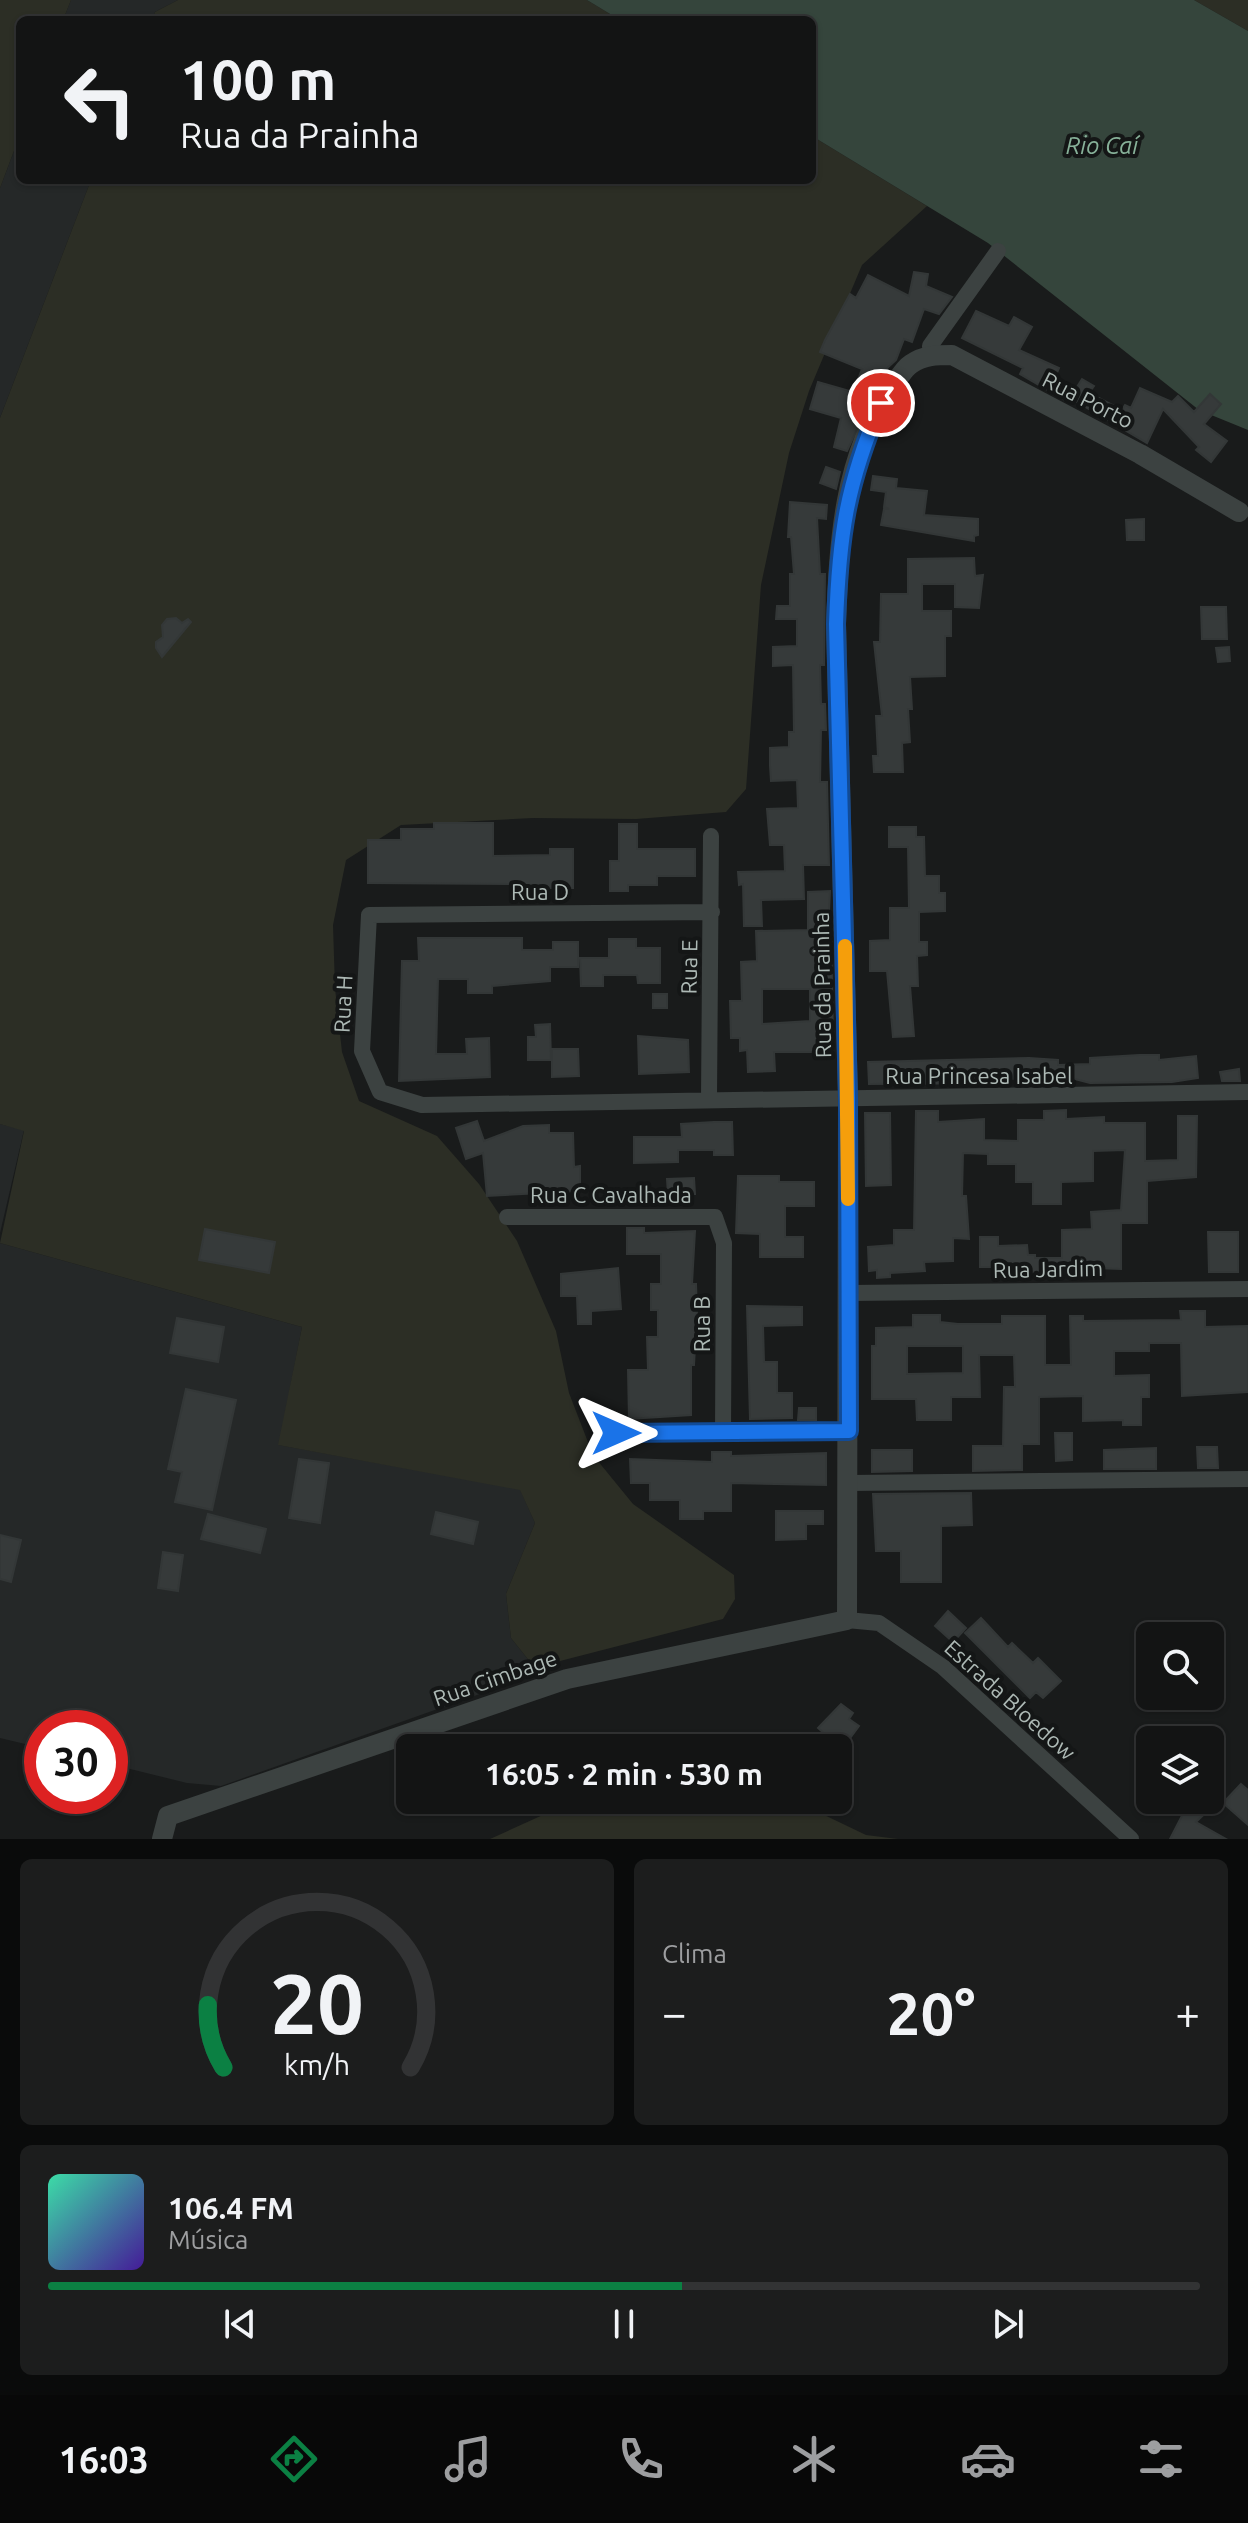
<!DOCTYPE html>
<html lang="pt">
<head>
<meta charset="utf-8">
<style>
	:root { --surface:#131414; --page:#1c1d1d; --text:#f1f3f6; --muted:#9d9ea0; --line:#323334; --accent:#0b8043 }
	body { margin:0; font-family:Ubuntu,sans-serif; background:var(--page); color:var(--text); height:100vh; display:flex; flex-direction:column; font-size:30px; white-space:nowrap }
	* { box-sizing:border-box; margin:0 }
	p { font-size:26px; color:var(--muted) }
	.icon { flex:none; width:44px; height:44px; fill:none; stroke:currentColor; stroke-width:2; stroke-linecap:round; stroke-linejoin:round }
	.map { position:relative; height:1839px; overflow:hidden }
	.panel { display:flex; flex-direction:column; gap:20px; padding:20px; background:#0a0b0b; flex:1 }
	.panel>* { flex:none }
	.guide { position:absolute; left:16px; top:16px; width:800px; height:168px; border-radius:12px; box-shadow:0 2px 6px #0004,0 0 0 2px var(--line); background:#131414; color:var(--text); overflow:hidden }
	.controls { position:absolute; left:1136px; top:1622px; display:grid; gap:16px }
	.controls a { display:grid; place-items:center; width:88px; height:88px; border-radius:12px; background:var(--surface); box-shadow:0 2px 6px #0004,0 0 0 2px var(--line); font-size:40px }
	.speed { position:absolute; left:24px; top:1710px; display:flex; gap:16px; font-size:40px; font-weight:700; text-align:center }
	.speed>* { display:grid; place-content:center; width:104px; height:104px; border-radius:50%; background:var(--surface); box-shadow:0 2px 6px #0004,0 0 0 2px var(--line); line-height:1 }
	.speed .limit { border:12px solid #d22; background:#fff; color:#111 }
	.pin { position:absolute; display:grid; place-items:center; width:68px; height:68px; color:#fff; margin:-34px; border:4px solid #fff; border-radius:50%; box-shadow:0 2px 8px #0007 }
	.me { position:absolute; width:88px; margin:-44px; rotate:90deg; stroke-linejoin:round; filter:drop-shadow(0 0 6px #0008) }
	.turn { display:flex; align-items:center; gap:28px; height:168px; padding:0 32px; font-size:36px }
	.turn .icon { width:104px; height:104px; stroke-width:2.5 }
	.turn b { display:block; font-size:56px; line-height:68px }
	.big { font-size:60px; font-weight:700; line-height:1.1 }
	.panel .tile { flex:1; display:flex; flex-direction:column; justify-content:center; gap:12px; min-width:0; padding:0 28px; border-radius:12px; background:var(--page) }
	.panel .dial { align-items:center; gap:0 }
	.dial svg { height:208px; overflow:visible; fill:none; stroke:var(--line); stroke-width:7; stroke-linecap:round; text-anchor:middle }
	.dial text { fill:var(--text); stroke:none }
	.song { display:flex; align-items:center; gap:24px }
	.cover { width:96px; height:96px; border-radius:12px; background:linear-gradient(135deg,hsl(160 70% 55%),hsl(260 70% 35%)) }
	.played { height:8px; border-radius:4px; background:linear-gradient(90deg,var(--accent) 55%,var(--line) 55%) }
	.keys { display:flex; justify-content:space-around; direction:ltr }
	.heat { display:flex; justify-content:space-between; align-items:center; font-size:44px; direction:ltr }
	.panel .tiles { flex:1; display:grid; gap:20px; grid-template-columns:1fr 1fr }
	.tile:last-child { grid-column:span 2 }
	.trip { position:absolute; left:396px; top:1734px; width:456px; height:80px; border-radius:12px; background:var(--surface); box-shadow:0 2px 6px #0004,0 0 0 2px var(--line); font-weight:700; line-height:80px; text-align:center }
	.dock { display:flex; height:128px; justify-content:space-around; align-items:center; background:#080808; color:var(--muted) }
	.dock .icon { width:56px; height:56px }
	.dock .selected { color:var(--accent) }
	.dock b { font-size:36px; color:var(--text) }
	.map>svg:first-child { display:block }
	.built { fill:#252828 }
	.green { fill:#2c2e25 }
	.water { fill:#35453c }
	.building { fill:#363a3a; stroke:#333737; stroke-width:2; fill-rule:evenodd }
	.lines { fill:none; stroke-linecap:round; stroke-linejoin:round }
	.minor { stroke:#3c4241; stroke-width:16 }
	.tertiary { stroke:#3c4241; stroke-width:20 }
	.route-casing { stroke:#114b97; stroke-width:20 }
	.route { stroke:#1a73e8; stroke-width:14 }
	.slow { stroke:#f59e0b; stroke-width:14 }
	.labels { text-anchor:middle; stroke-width:8; stroke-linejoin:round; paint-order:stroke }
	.street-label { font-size:22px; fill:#adb9b5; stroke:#141616 }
	.water-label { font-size:24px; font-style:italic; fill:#87b199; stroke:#141616 }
</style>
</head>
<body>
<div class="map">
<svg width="1248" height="1839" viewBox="0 0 1248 1839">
	<rect width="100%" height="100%" fill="#191b1b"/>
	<path class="built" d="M71 0H178L155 12 152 20H63Z
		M20 135V180H91L0 418V188Z
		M0 1124 24 1130 0 1233Z
		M0 1243 302 1327 279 1445 520 1489 535 1523 506 1594 511 1638 539 1673 221 1786 187 1783 110 1764V1728H42V1748L0 1738Z"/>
	<path class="green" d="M0 0H71L63 20H20V135L0 188Z
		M178 0H587L620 20H152L155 12Z
		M1194 0H1248V31Z
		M812 136 927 206 862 265 809 391 789 453 761 585 746 789 726 812 636 819 533 818 401 825 346 860 333 925 335 988 342 1052 359 1101 437 1136 479 1184 517 1241 556 1331 569 1393 593 1455 633 1504 734 1575 735 1599 723 1619 560 1661 539 1673 511 1638 506 1594 535 1523 520 1490 278 1445 302 1327 0 1243 24 1131 0 1124V418L91 180H812Z
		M576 1800H793L866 1835 898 1839H490Z"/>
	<path class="water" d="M587 0H1194L1248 31V430L1199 410 988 243 812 136V20H620Z"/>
	<path class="building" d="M914 272 928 274 926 286 952 297 939 314 924 309 912 342 904 339 896 360 884 371 847 451 834 447 841 418 810 409 818 382 853 392 862 369 820 352 825 340 850 294 856 298 868 275 909 296Z
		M976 311 1009 326 1014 317 1032 327 1019 350 1059 368 1053 382 1069 390 1065 400 1020 374 1023 368 962 338Z
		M1082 379 1094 386 1089 393 1122 410 1125 405 1131 408 1140 388 1172 402 1178 396 1194 412 1210 394 1221 404 1204 424 1227 441 1211 462 1196 450 1199 447 1163 409 1147 443 1070 398Z
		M826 467 840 472 836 489 820 483Z
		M873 476 897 479 896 488 927 491 924 515 978 519V535L974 536V541L881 525 884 509H889L884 507 886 492 871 490Z
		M790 502 827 505 826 519 817 518 820 574H825L824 665H820L821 704H825L826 730H821L820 782H827L829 865H803L804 899 761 900 762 926H744L743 884 739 885 738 872 785 871 784 845H770L767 809 798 808 797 780 771 781 770 766V748L789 747V732H794L793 665 773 666V647L797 646V619H776L777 606H790V574H794L791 537H788Z
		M1144 519V540H1127L1126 520Z
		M974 558 975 576 983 575 979 608 955 607V584H922V611H951V636H945V676L910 677 912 709H908L910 742 902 743 903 772H874L873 756H878L876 716H882L874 642H880L881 594H908V559Z
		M1201 607H1226L1227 639H1202Z
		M176 618 182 623 188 619 191 622 162 657 156 648V642L163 637 162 625 167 619Z
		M1229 647 1230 661 1218 662 1216 648Z
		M434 823H493V856L550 855V849H573V888H548V894H525V884L368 883V840H401V829H434Z
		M619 824H637V849H695V876H657V885H628V891H610V861H619Z
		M889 827H916V837H924L925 876H939V893H945V911L919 912V942H927V955L917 956 918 986H910L914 1036 893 1037 887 971H870V941L890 940V908H909L908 847H889Z
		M830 891 828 932H831L833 1038H820V1052H774L775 1071 748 1072 747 1050 740 1051V1038H731L730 1001H742L741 962 757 961 756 931 808 930V892ZM762 989H810V1021L762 1024Z
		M418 938H522V950H553V942H578V967H550V981L492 986V993H468V979H438L436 1054H467L466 1039 489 1038 490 1077 399 1081 402 961H419Z
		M609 939H636V948H660V983H638L637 975H603V986H581L580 958H609Z
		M653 994H667V1008H653Z
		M550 1024 551 1060H528V1037H536L535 1025Z
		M638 1036 688 1040 689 1072 639 1074Z
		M552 1049H578L579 1076 552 1077Z
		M1139 1055H1159V1060L1196 1056 1198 1078 1172 1082 1090 1083 1071 1078 998 1079V1083L869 1084 868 1062 1029 1058 1058 1060V1065L1090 1064V1058Z
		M1239 1069 1240 1081H1222L1220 1072Z
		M1066 1110V1119L1104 1117V1123H1145V1161L1178 1160V1116H1197L1196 1177 1147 1181V1223H1121V1269L1064 1267V1277H1052V1272L1008 1273V1267H980V1237H998V1246L1027 1245 1028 1255H1035V1258H1062V1230L1092 1229 1091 1212 1121 1210 1125 1150 1093 1151V1181L1061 1182V1204H1033V1182H1016V1164H988V1154L963 1153 962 1196H966L969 1239 953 1238V1261L924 1262 925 1271 890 1273V1277L877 1278V1270L869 1271 868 1247 894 1245V1230H914L916 1111H938V1122L984 1119V1140L1018 1141V1120H1044V1111Z
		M865 1113H890L891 1185 866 1186Z
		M477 1121 484 1141 523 1126 549 1125V1133H573L574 1167 580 1166V1191L487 1196 483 1153 466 1159 456 1128Z
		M714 1122H732L733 1155H714V1150H678V1162L634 1163V1137H682L681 1124Z
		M738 1176H779V1182H814V1206H785V1237H803V1257H760V1234L736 1233Z
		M694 1178 695 1194 668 1195 667 1179Z
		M627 1228H644V1233L695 1231 692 1284H696L697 1310 694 1365H691V1415L629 1419 628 1370H648L647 1337H658V1310H651V1284H661V1254H627Z
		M205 1229 275 1242 269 1273 199 1260Z
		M1208 1232H1238V1272H1209Z
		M618 1268 621 1309 591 1311V1324H578L577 1296H561V1274Z
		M747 1306 802 1307V1325L763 1326 764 1362H777V1393H792V1418L750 1419Z
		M1180 1311H1205V1327L1248 1326V1392L1182 1396 1181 1343H1149V1351H1114V1376L1149 1375V1397H1141V1425H1123V1420L1083 1421V1396L1039 1397V1444H1022V1470L973 1471V1446H1003L1004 1387H1015L1014 1355H979L980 1397H951V1420H917L916 1399H872V1346H876V1328L913 1327V1315H940V1322L958 1324H1002V1316H1045V1365H1071L1070 1316H1083V1321L1181 1320ZM907 1346H963V1373L907 1374Z
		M177 1318 224 1327 218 1362 170 1353Z
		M186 1389 236 1400 212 1510 175 1502 182 1472 168 1469Z
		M799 1408H816V1420H798Z
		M1055 1433H1072V1460L1056 1461Z
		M1197 1447H1217L1218 1468H1198Z
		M1156 1448V1469H1104V1450Z
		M872 1450H912V1471L872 1472Z
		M712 1452H731V1456L826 1453V1485L731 1483V1511H703V1519H680V1500H650V1483H631L630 1459 712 1462Z
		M299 1459 329 1463 320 1523 289 1518Z
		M971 1493 972 1525 941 1526V1582H901V1551H876L873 1494Z
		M776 1511H823V1524H806V1539L776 1540Z
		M436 1512 478 1522 473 1544 431 1534Z
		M208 1514 266 1529 260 1553 201 1539Z
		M0 1535 21 1540 11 1582 0 1579Z
		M163 1552 183 1555 178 1591 158 1588Z
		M948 1611 966 1628 953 1642 935 1626Z
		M981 1618 1008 1647 1012 1643 1033 1663 1038 1658 1061 1681 1043 1698 1036 1692 1030 1698 965 1633Z
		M841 1704 853 1713 849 1719 859 1726 842 1749 818 1728Z
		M1241 1784 1248 1790V1825L1223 1803Z
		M1190 1800H1219L1196 1822 1226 1839H1170Z"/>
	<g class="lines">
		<path class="minor" d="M932 355 930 346 998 251
			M712 912 369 915 362 1051 380 1092 422 1105 1248 1092
			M709 1098 711 836
			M507 1217H715L724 1243 723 1432
			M849 1293 1248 1289
			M616 1433 849 1431
			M849 1483 1248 1479
			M847 1620 879 1623 943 1667 1131 1839"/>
		<path class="tertiary" d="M162 1839 168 1816 567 1679 847 1620 848 1098 836 624C839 544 843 456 892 388 897 381 903 369 911 364 924 355 937 355 952 355L1140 454 1239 512"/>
	</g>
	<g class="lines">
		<g class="route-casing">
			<path id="route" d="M616 1433 849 1431 848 1098 836 624C839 536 846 486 881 403"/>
		</g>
		<use href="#route" class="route"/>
		<path class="slow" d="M845 946 848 1199"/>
	</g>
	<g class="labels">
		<g class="street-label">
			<text transform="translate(1088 400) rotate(27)" y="8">Rua Porto</text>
			<text x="540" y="900">Rua D</text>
			<text transform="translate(689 967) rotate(-89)" y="8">Rua E</text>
			<text transform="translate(822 985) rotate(-91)" y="8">Rua da Prainha</text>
			<text transform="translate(343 1004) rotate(-87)" y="8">Rua H</text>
			<text x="979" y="1084">Rua Princesa Isabel</text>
			<text x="611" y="1203">Rua C Cavalhada</text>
			<text transform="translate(1048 1269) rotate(-1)" y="8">Rua Jardim</text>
			<text transform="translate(702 1324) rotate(-90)" y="8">Rua B</text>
			<text transform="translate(495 1678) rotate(-19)" y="8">Rua Cimbage</text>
			<text transform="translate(1010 1700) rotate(42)" y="8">Estrada Bloedow</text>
		</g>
		<g class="water-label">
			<text x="1102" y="154">Rio Caí</text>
		</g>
	</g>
</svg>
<div class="controls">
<a><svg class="icon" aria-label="search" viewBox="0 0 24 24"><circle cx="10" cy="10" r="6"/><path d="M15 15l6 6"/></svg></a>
<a><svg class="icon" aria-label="layers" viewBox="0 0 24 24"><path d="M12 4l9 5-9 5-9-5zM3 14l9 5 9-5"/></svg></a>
</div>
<div class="speed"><div class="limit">30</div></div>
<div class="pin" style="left:881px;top:403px;background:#d93025"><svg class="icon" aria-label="arrive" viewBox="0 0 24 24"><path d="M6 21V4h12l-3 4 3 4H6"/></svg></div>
<svg class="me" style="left:616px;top:1433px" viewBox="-20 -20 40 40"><path d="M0-17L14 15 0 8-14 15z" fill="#1a73e8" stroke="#fff" stroke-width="4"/></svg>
<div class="trip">16:05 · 2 min · 530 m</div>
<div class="guide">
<div class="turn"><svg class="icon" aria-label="left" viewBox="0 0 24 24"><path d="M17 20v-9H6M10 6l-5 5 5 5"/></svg><div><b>100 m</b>Rua da Prainha</div></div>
</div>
</div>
<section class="panel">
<div class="tiles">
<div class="tile dial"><svg viewBox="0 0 100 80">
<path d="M14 69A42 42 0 1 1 86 69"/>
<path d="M14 69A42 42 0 0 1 8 45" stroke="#0b8043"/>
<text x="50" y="56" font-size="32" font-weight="700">20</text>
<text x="50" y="72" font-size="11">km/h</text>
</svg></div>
<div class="tile"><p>Clima</p>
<div class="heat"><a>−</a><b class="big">20°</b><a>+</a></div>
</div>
<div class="tile">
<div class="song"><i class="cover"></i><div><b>106.4 FM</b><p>Música</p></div></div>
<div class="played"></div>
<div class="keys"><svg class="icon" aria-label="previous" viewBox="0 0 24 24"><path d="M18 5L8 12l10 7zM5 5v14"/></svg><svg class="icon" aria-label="pause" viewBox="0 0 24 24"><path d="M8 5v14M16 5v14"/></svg><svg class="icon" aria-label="next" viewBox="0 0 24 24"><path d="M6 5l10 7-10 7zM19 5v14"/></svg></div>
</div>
</div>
</section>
<nav class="dock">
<b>16:03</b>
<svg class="icon selected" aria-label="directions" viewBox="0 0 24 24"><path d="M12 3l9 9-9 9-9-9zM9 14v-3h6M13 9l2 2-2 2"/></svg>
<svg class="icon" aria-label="music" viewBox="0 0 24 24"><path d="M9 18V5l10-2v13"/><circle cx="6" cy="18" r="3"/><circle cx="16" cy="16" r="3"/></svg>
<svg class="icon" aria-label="phone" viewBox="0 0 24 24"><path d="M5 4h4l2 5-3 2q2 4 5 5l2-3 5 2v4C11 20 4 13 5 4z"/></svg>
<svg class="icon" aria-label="climate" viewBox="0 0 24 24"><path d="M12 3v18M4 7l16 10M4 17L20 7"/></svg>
<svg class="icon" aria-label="car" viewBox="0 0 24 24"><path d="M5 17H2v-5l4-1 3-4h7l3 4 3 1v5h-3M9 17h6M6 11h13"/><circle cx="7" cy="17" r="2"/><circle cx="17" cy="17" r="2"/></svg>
<svg class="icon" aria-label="filters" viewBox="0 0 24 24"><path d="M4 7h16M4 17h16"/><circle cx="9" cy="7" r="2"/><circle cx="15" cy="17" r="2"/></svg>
</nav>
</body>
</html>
